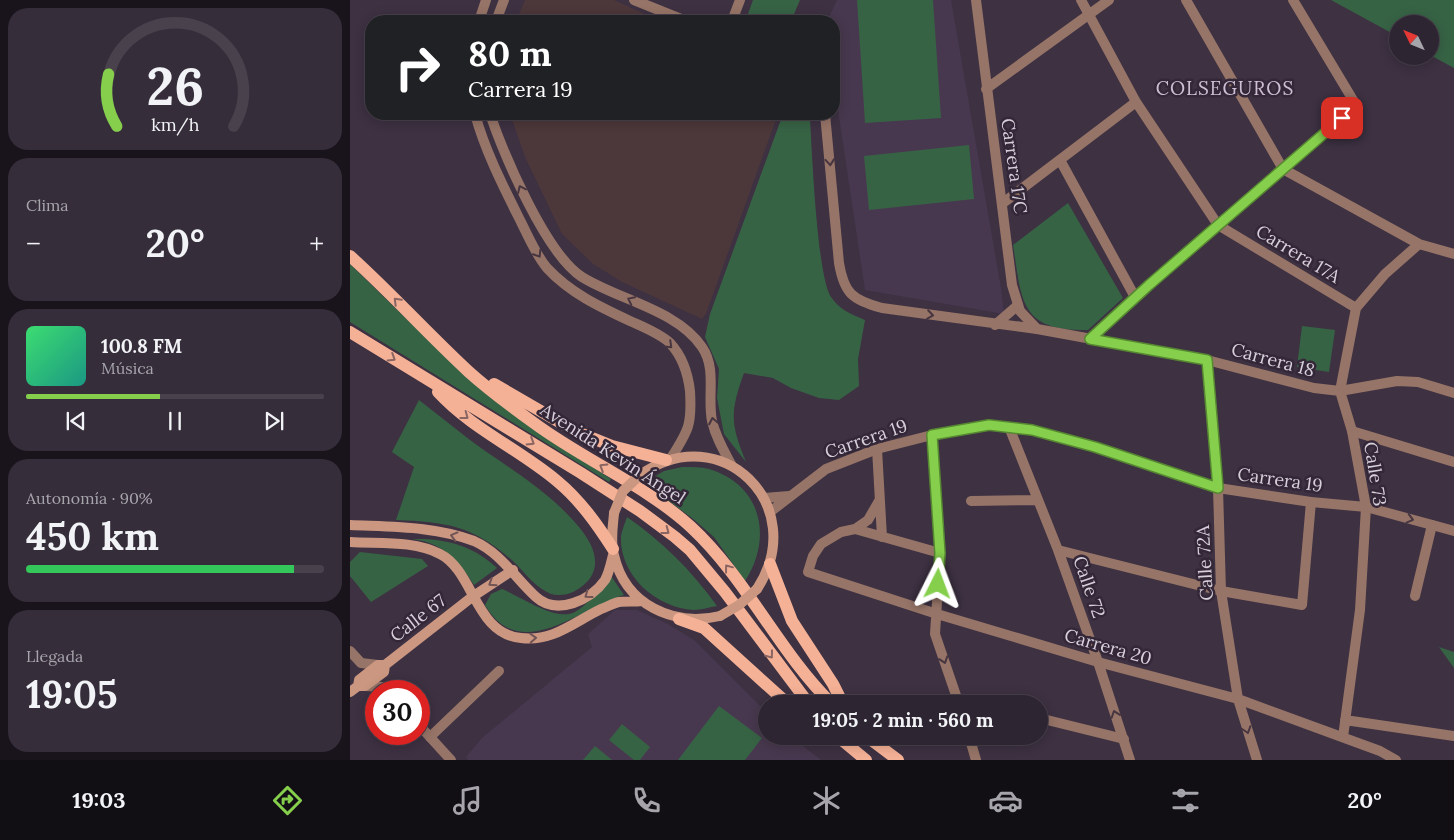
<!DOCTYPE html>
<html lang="es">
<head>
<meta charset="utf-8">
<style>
	:root { --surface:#2e2532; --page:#362d3a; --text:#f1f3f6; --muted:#a7a5ac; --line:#49424d; --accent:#85cf4c }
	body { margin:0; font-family:Lora,serif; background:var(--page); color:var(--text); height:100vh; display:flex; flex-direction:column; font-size:19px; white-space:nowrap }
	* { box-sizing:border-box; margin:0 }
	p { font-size:16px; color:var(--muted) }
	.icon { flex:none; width:28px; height:28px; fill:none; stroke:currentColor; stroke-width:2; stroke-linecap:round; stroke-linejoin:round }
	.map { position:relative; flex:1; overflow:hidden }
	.sheet { display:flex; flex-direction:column; gap:8px; padding:8px; background:#19141c; width:350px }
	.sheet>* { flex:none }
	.hud { position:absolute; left:15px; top:15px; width:475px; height:105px; border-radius:20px; box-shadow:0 2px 12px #0003,0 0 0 1px var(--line); background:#202124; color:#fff; overflow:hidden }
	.needle { width:32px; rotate:313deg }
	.tools { position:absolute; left:1039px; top:15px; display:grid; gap:10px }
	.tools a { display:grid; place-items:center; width:50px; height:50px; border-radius:50%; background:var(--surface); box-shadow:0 2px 12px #0003,0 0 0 1px var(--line); font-size:25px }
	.speed { position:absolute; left:15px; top:680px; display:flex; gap:10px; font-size:25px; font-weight:700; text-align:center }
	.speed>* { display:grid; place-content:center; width:65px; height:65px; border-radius:50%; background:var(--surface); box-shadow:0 2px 12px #0003,0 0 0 1px var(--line); line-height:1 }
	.speed .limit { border:8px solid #d22; background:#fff; color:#111 }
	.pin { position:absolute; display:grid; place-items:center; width:42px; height:42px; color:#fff; margin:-21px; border-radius:10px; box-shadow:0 2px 8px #0006 }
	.me { position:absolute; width:55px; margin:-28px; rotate:3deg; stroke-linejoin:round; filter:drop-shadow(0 0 4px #0008) }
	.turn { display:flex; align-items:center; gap:18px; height:105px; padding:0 20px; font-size:22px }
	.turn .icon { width:65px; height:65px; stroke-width:2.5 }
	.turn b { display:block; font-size:35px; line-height:42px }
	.big { font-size:38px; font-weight:700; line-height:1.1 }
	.sheet .widget { flex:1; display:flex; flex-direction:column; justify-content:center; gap:8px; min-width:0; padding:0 18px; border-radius:20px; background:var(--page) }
	.sheet .dial { align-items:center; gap:0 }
	.dial svg { height:130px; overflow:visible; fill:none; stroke:var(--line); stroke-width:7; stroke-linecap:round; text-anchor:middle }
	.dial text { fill:var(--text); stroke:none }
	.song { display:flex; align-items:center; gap:15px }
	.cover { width:60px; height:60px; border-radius:8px; background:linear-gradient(135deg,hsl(140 70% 55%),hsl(170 70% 35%)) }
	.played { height:5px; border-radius:2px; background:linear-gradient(90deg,var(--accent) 45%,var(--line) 45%) }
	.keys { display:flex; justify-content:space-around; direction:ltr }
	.heat { display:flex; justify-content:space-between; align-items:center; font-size:28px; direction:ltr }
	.charge { height:8px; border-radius:4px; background:linear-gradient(90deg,#34c759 90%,var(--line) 0) }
	.trip { position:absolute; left:408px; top:695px; width:290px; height:50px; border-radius:25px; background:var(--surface); box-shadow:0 2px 12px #0003,0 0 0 1px var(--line); font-weight:700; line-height:50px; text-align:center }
	.tab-bar { display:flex; height:80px; justify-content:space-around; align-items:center; background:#120f14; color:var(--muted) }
	.tab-bar .icon { width:35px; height:35px }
	.tab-bar .on { color:var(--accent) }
	.tab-bar b { font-size:22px; color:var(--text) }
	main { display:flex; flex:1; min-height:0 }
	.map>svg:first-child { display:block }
	.commercial { fill:#4c373a }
	.built { fill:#48384f }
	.green { fill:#376345 }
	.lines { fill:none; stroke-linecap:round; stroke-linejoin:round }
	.minor { stroke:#967467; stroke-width:10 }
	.tertiary { stroke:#967467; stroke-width:10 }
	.secondary { stroke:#cb9781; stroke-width:10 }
	.primary { stroke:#f5b196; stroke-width:12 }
	.secondary-bridge { stroke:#cb9781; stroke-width:10 }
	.oneway { stroke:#473641 }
	.oneway2 { stroke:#8a6562 }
	.oneway3 { stroke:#705455 }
	.route-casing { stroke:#568731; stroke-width:12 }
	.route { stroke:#85cf4c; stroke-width:9 }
	.labels { text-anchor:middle; stroke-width:5; stroke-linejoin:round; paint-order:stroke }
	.street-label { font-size:18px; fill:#d7cfda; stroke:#332738 }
	.neighbourhood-label { font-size:19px; letter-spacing:1px; fill:#cdbed4; stroke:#332738 }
</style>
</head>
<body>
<main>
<section class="sheet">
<div class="widget dial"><svg viewBox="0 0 100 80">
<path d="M14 69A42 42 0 1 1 86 69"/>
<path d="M14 69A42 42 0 0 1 9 37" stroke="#85cf4c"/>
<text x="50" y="56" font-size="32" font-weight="700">26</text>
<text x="50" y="72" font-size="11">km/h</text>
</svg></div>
<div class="widget"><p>Clima</p>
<div class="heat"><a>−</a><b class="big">20°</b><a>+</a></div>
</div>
<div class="widget">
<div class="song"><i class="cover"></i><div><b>100.8 FM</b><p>Música</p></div></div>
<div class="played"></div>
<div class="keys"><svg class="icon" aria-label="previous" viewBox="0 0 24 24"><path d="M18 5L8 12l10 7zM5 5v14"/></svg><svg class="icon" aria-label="pause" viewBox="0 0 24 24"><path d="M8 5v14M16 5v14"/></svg><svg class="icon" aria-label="next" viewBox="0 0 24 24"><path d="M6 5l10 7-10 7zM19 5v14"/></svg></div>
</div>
<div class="widget"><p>Autonomía · 90%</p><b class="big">450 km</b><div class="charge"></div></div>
<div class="widget"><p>Llegada</p><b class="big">19:05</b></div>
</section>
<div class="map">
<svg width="1104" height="760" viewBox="0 0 1104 760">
	<rect width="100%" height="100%" fill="#3d3142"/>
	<path class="commercial" d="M175 0H264L310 21H166Z
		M160 114H428L356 314 352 319 272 282 243 264 212 234 175 157Z"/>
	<path class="built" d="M487 0H601L651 288 654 314 515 290 484 83V21H477Z
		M265 610H287L318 624 344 640 416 712V736H440L471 760H118L116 757 132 738 242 647 238 634Z"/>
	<path class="green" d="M403 0H450L441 21H415L398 14Z
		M507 0H583L591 118 515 123Z
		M981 0H1104V68L1080 55V24H1048L1047 36Z
		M433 114H458L460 119C462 151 467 276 481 297 490 310 501 314 515 320L508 359 509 386 489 400 469 398 441 388 423 378 394 373C380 412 380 423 396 462L374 434 367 398 369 369 355 337 360 314Z
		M619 145 624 199 519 210 514 156Z
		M718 203 773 298 738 330C670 331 672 302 663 245Z
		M0 264 113 374 183 429 261 479 259 482 0 322Z
		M952 326 985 330 979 372 947 367Z
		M69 400C86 413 103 427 120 440 158 468 198 490 229 527 249 551 254 576 223 592 217 595 208 596 201 594 186 588 175 573 164 562 124 526 98 522 46 520L64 467 42 452Z
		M332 467C341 467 351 467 359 469 412 485 423 538 395 581L364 537 342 518 294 483 314 471Z
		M277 517C313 542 341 570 367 606 360 607 351 610 344 610 306 608 269 575 271 536 272 530 275 523 277 517Z
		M62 539C94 538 123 545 147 568L124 585C108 559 93 543 62 539Z
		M10 552 72 559 78 566 21 602 0 576V562Z
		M261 576 274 595C230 608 170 665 135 605L141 594 152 589C170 596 206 622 225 612 239 604 250 588 261 576Z
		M1089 647 1104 652V668Z
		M369 706 412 738 395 760H328Z
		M272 724 300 747 290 760H284L259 740Z
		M245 746 262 760H233Z"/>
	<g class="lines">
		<path class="minor" d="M284 0 336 21
			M731 0 786 102 868 225 1006 308
			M836 0 933 169 1069 244 1104 254
			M382 21 390 0
			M636 89 759 0
			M475 114 489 263C494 293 502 300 532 308L687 329
			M710 160 785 297
			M653 203 786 102
			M645 325 668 305
			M740 339 785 297 1006 105 943 0
			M990 391 1006 308 1035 274 1069 244
			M659 427 708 550 748 662
			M1002 431 1104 462
			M582 435 590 553 585 634 609 704
			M527 449 532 537
			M621 501 688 500
			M505 529 518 520 529 501
			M708 550 871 591 952 605 961 502
			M590 553 505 529 491 532 471 544 463 556 458 572 587 614 748 662
			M1065 596 1082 525
			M0 651 11 663 28 665
			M559 704 608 700 631 704
			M689 718 774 739
			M995 720 1104 736
			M619 736 626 760
			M80 737 149 671
			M993 737 1010 610 1016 507"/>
		<path class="tertiary" d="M626 0 662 285 670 311 687 329 857 360 964 388 990 391 1047 381 1068 382 1104 393
			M129 21 136 0
			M146 21 154 0
			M125 114C135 151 154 188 171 222 179 238 186 255 197 268 220 293 250 307 280 321 293 327 309 333 320 343 332 356 338 374 340 391 342 424 339 430 321 458
			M140 114C154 155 196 254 232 277 269 300 327 310 352 347 367 369 357 396 362 421 366 438 374 451 382 466
			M857 360 868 488 871 591 888 699 907 760
			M990 391 1002 431 1016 507
			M414 498 439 496
			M420 512 476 469 527 449 582 435 639 425 682 430 745 447 868 488 961 502 1016 507 1104 531
			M748 662 888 699 1030 751 1046 760
			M748 662 780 760
			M15 686 33 687 37 691
			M69 725 101 760"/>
		<path class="secondary" d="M290 475C371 417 461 506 407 589
			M264 513C263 527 260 541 264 555 275 605 324 627 370 616
			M0 525C41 527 85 526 124 541 151 553 165 578 186 597 207 616 241 600 255 580 259 573 261 563 263 555
			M0 542C28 544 64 540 90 554 124 571 125 634 171 638 203 642 224 622 251 609 257 607 263 603 269 602 276 601 284 602 292 601
			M8 686 9 680 28 665H35L122 597 163 570
			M0 692 8 686H15L34 672 35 665"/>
		<path class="primary" d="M0 256C41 293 78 334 119 372 139 390 162 407 184 423 234 460 295 485 341 527 397 579 428 651 482 704
			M0 332 231 473 290 511 325 537 340 550 375 592 459 704
			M144 384 225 431 262 446 316 460
			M88 392C122 429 169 449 207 481 230 500 247 524 263 549
			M420 564 442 621 483 684 493 704
			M329 619 354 628 438 704
			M487 736 516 760
			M516 736 548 760"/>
		<path class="secondary-bridge" d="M264 513 273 491 290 475
			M370 616 389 605 407 589"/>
	</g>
	<defs><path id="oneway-chevron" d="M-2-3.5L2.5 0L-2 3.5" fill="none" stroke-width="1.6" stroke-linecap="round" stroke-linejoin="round" transform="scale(1.25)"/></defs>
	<g class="oneway">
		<use href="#oneway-chevron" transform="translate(480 162) rotate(85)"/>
		<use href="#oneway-chevron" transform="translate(171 189) rotate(-115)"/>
		<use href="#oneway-chevron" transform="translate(188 254) rotate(58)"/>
		<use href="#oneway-chevron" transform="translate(281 300) rotate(-154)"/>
		<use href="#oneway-chevron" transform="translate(580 315) rotate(8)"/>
		<use href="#oneway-chevron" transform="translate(319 345) rotate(44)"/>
		<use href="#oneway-chevron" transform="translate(363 421) rotate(-101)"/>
		<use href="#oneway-chevron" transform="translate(1060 519) rotate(15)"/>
		<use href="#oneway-chevron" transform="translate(594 660) rotate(71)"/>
		<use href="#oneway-chevron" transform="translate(765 714) rotate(-109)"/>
		<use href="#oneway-chevron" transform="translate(897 730) rotate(72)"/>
	</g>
	<g class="oneway2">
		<use href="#oneway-chevron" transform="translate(47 301) rotate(-135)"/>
		<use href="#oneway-chevron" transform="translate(42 358) rotate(32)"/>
		<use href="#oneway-chevron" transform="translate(115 416) rotate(37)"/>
		<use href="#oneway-chevron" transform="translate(181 442) rotate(32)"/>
		<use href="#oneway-chevron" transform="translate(253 467) rotate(-148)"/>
		<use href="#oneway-chevron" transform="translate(316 531) rotate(37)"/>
		<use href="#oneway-chevron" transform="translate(378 568) rotate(-127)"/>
		<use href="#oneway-chevron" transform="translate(420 655) rotate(53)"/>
	</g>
	<g class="oneway3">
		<use href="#oneway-chevron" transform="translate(104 536) rotate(-165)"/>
		<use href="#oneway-chevron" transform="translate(142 583) rotate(147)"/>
		<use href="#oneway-chevron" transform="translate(238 595) rotate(144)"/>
		<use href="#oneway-chevron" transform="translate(183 638) rotate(-3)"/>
	</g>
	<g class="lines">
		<g class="route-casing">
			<path id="route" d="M588 584 590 553 582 435 639 425 682 430 745 447 868 488 857 360 740 339 799 285 992 118"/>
		</g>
		<use href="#route" class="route"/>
	</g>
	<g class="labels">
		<g class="street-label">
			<text transform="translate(664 166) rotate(82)" y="6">Carrera 17C</text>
			<text transform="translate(948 254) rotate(31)" y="6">Carrera 17A</text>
			<text transform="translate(923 360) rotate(15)" y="6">Carrera 18</text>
			<text transform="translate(516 439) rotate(-19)" y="6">Carrera 19</text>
			<text transform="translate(263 454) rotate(33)" y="6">Avenida Kevin Ángel</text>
			<text transform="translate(1025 474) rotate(81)" y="6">Calle 73</text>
			<text transform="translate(930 480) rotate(8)" y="6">Carrera 19</text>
			<text transform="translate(855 563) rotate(-93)" y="6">Calle 72A</text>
			<text transform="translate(739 587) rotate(71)" y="6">Calle 72</text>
			<text transform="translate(68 618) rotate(-38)" y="6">Calle 67</text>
			<text transform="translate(758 647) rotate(16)" y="6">Carrera 20</text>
		</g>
		<g class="neighbourhood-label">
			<text x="875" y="95">COLSEGUROS</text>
		</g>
	</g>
</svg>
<div class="tools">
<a><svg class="needle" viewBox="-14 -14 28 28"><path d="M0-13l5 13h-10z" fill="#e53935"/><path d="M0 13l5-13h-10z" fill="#a7a5ac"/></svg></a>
</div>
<div class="speed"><div class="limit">30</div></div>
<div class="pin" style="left:992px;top:118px;background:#d93025"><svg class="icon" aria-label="arrive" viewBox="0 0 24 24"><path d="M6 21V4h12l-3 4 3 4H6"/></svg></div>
<svg class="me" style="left:588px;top:584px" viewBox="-20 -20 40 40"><path d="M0-17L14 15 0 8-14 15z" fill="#85cf4c" stroke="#fff" stroke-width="4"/></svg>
<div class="trip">19:05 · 2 min · 560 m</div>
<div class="hud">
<div class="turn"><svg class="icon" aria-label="right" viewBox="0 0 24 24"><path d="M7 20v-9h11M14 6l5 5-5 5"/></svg><div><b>80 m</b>Carrera 19</div></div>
</div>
</div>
</main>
<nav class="tab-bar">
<b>19:03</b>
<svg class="icon on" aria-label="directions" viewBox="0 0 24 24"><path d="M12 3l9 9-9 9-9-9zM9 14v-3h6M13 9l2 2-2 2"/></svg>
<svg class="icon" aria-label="music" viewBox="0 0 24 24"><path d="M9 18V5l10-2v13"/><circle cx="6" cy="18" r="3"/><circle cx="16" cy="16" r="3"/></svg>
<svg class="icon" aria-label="phone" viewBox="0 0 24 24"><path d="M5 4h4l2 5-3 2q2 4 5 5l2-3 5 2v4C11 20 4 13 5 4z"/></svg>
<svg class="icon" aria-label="climate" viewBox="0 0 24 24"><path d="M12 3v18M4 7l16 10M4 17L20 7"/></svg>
<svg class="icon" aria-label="car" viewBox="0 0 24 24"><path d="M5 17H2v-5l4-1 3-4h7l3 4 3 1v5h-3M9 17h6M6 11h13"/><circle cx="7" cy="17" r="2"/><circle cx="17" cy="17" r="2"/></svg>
<svg class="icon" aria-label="filters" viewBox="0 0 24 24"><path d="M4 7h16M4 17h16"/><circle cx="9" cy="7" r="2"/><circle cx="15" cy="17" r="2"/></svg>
<b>20°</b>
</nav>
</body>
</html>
